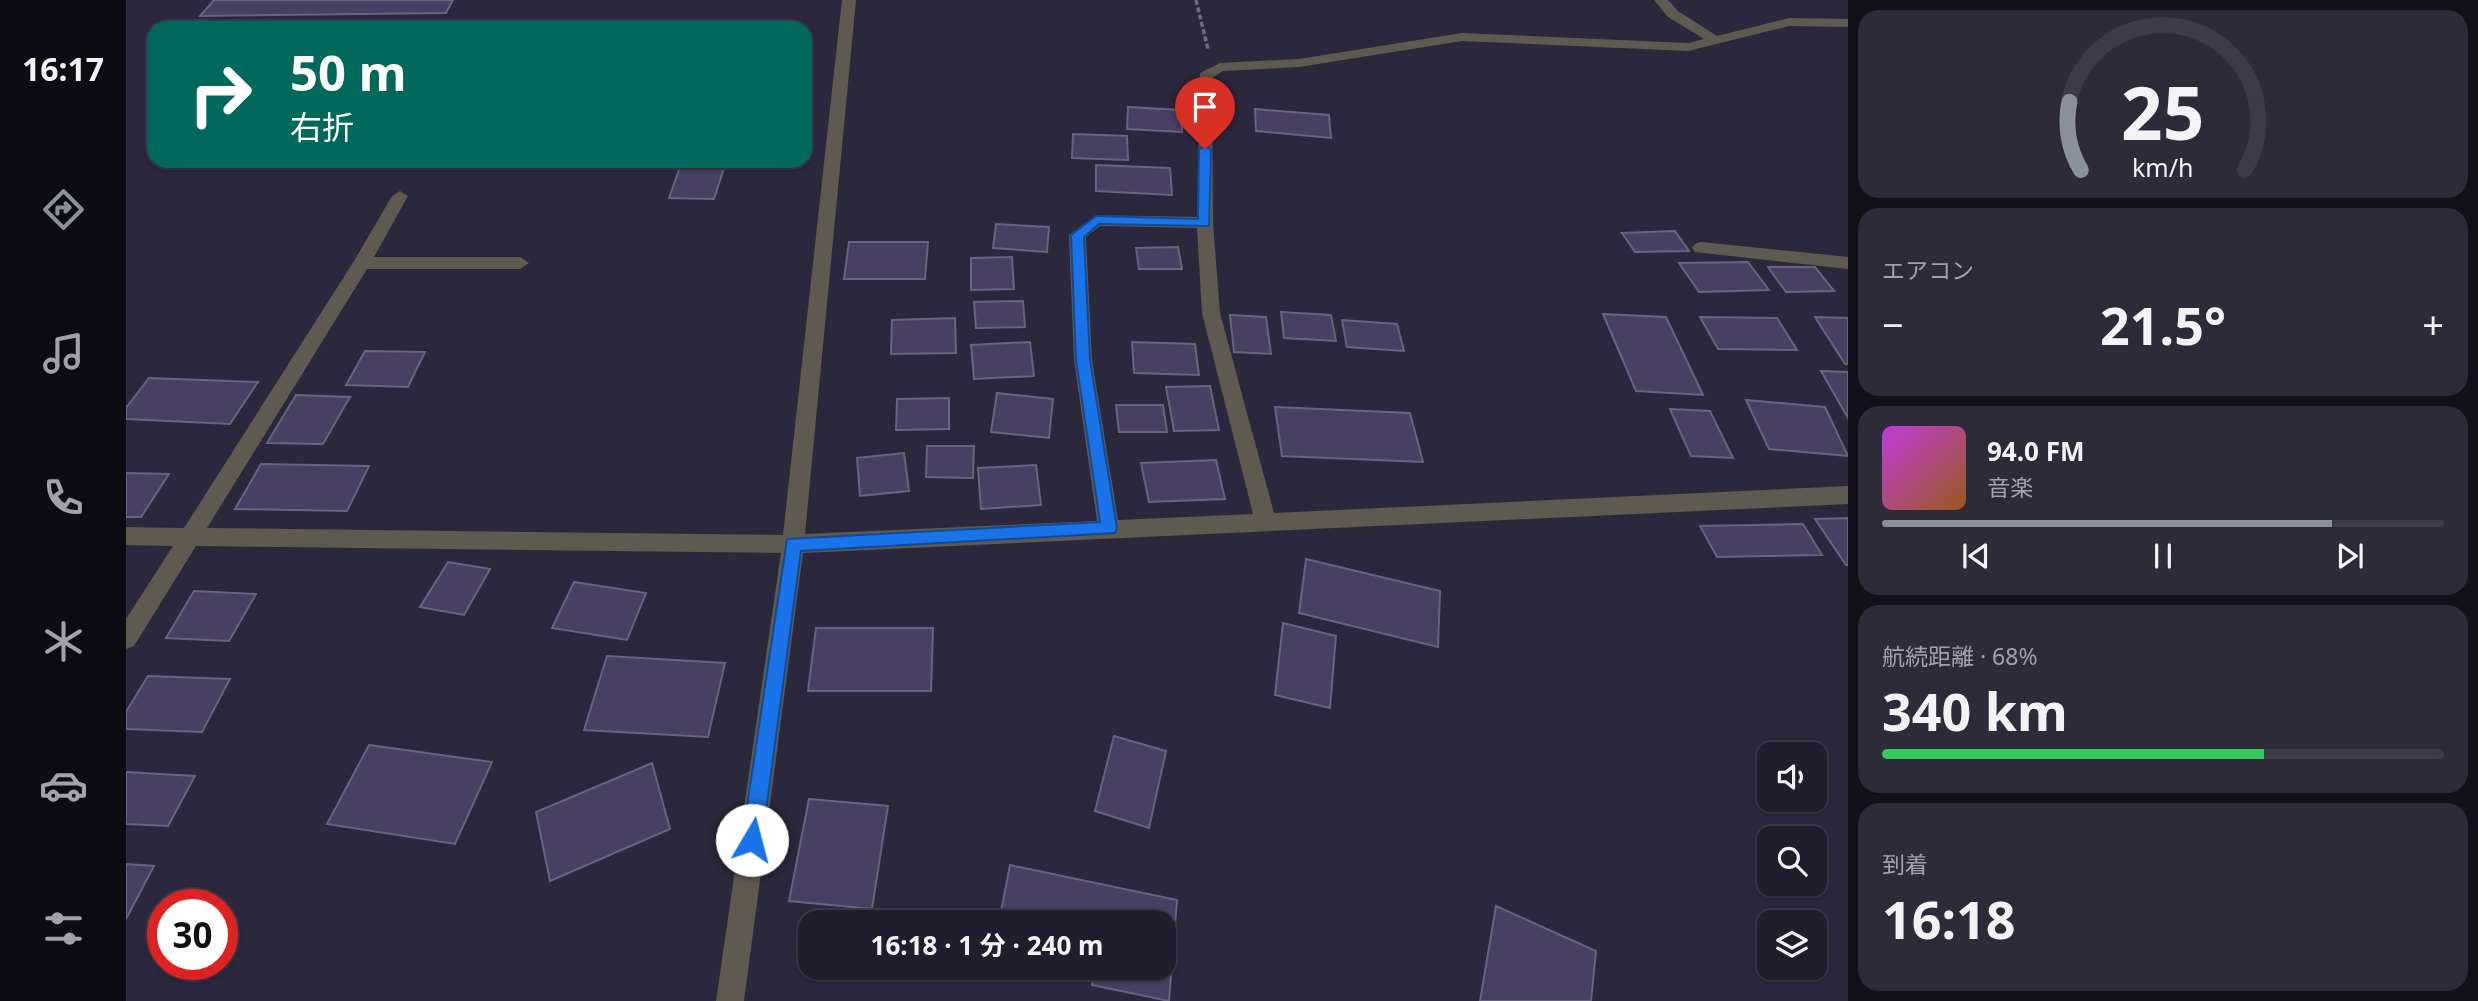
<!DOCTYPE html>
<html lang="ja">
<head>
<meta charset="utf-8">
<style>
	:root { --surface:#201d2e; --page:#2d2a3a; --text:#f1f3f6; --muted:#a2a2aa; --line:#3d3b4a; --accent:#8c9099 }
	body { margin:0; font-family:"Noto Sans","Noto Sans JP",sans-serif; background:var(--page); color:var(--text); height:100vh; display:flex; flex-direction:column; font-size:26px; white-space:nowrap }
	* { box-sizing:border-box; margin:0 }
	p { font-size:23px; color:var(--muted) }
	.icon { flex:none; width:38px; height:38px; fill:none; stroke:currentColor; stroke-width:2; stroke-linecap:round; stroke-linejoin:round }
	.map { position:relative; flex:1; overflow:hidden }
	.side { display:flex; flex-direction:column; gap:10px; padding:10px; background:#121019; width:630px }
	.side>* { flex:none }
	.banner { position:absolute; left:21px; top:21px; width:665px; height:147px; border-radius:21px; box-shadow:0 2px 5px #0004,0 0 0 2px var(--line); background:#00695c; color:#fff; overflow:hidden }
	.tools { position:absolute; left:1631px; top:742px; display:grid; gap:14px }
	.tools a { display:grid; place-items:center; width:70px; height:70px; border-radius:14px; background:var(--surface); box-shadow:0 2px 5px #0004,0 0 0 2px var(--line); font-size:35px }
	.speed { position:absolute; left:21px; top:889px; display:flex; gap:14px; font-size:35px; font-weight:700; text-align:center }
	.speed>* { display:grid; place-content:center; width:91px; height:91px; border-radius:50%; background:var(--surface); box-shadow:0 2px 5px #0004,0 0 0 2px var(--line); line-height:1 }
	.speed .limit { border:10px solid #d22; background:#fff; color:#111 }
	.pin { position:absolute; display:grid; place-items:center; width:60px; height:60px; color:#fff; margin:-72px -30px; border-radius:50% 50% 50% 0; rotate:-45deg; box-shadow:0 0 7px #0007 }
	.pin .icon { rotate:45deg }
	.me { position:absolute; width:77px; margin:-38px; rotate:8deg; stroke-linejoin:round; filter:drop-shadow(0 0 5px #0008) }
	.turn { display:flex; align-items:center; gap:24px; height:147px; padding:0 28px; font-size:32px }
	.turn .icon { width:91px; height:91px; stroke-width:2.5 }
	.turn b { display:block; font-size:49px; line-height:60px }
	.big { font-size:52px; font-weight:700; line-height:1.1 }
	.side .tile { flex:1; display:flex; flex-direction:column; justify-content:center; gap:10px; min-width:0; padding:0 24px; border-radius:21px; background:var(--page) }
	.side .dial { align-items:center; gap:0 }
	.dial svg { height:182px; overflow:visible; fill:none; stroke:var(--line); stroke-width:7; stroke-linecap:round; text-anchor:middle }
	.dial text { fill:var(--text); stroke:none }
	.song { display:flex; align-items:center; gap:21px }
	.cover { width:84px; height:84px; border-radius:10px; background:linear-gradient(135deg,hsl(290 70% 55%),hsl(30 70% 35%)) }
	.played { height:7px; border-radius:4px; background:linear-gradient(90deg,var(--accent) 80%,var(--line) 80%) }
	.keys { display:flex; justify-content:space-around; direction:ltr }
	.heat { display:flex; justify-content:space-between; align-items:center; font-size:38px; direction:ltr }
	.charge { height:10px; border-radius:5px; background:linear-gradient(90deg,#34c759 68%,var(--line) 0) }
	.trip { position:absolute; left:672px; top:910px; width:378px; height:70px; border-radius:21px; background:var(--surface); box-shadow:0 2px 5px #0004,0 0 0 2px var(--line); font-weight:700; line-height:70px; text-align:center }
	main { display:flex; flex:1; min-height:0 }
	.tabs { display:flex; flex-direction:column; width:126px; justify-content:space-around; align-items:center; background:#0d0c12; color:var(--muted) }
	.tabs .icon { width:49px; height:49px }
	.tabs .selected { color:var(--accent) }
	.tabs b { font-size:32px; color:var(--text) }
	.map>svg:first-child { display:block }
	.building { fill:#474062; stroke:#68647d; stroke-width:2 }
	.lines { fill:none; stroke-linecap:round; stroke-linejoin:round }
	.path { stroke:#706d80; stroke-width:3.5; stroke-dasharray:5 2.5; stroke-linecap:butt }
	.minor { fill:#5f5a4f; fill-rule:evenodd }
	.route { fill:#1a73e8; stroke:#114b97; stroke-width:2 }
</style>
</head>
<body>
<main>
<nav class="tabs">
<b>16:17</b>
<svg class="icon selected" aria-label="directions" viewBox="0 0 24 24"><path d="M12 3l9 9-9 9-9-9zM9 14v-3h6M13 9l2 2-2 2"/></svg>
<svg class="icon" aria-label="music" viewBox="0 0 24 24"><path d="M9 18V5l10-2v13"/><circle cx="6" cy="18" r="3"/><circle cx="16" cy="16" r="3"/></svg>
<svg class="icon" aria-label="phone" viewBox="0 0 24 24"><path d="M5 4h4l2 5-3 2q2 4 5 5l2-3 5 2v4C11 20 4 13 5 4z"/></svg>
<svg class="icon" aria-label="climate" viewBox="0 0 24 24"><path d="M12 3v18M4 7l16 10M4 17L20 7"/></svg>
<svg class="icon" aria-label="car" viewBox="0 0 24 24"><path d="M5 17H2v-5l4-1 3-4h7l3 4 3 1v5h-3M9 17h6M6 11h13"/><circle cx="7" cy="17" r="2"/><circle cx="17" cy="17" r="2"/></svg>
<svg class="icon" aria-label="filters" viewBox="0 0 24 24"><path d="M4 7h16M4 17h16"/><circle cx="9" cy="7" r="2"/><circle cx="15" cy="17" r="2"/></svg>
</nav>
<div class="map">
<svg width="1722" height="1001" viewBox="0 0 1722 1001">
	<rect width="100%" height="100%" fill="#2b273d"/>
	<path class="building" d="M88 0H327L320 13 74 16Z
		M1002 107 1055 110 1056 132 1001 129Z
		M1129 109 1203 115 1205 138 1130 131Z
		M947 134 1001 136 1002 160 946 158Z
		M555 164 599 165 588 199 543 198Z
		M970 165 1044 168 1046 195 970 191Z
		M870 224 923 227 921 252 867 248Z
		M1549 231 1563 251 1509 252 1496 233Z
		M723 242H802L799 279H718Z
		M1052 247 1056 269H1013L1010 248Z
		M886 257 888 289 845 290V258Z
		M1622 262 1643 290 1573 292 1553 263Z
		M1642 267H1689L1708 291 1660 292Z
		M897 301 899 327 850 328 848 302Z
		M1155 312 1205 315 1210 341 1158 338Z
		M1477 314 1540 317 1577 395 1510 391Z
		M1104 315 1140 317 1145 354 1108 352Z
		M1574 317 1651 318 1671 350 1592 349Z
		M1689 317 1722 318V364H1719Z
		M829 318 830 353 765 354 766 320Z
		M1216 320 1271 324 1278 351 1221 347Z
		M904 342 908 376 848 379 845 345Z
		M1006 342 1069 344 1073 375 1008 373Z
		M239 351 299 352 282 387 220 385Z
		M1695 371 1722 372V418Z
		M23 378 132 382 104 424 0 419V408Z
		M1084 386 1093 430 1048 431 1040 387Z
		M871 393 927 399 923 438 865 432Z
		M170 395 224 397 197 444 141 443Z
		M823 398V429L770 430 771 399Z
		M1620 400 1699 407 1722 456 1643 449Z
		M990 405H1037L1041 432H993Z
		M1149 407 1284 413 1297 462 1156 456Z
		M1544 409 1584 411 1607 458 1565 456Z
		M801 446H848L847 478 800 477Z
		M778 453 783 491 734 496 731 458Z
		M1090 460 1099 499 1023 502 1015 463Z
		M135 464 243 466 221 511 109 509Z
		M910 465 915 505 855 509 852 468Z
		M0 473 43 474 15 517H0Z
		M1722 518V565H1720L1689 519Z
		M1677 524 1696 555 1591 557 1574 526Z
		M1180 559 1314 591 1312 647 1173 613Z
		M322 562 364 569 338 615 294 607Z
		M448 582 520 593 501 640 426 628Z
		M68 591 130 594 103 641 40 638Z
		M1157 623 1210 636 1204 708 1149 695Z
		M690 628H807L805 691H682Z
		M481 656 599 663 582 737 458 730Z
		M22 676 104 679 76 732 0 729V712Z
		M988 736 1040 751 1023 828 969 811Z
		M243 745 366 762 329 844 201 824Z
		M526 763 544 829 424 881 410 812Z
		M0 772 69 776 42 826 0 824Z
		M683 799 762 806 746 909 663 901Z
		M0 864 28 866 0 919Z
		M884 865 1051 900 1043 1001 966 985 969 968H1038V922H873Z
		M1370 906 1470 951 1465 1001H1354Z"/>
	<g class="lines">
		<path class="path" d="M1070 0 1082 49"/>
		<path class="minor" d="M716 0H730L679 534 971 521 948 360 943 235 970 215 1071 217 1074 73 1094 63 1173 59 1336 33 1562 43 1578 39 1542 17 1528 0H1542L1552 11 1591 36 1663 18 1722 19V27L1663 26 1562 51 1336 41 1173 67 1097 71 1086 78 1087 223 1094 313 1148 513 1722 486V504L677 553 618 1001H590L655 553 70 546 8 646 0 649V619L47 546 0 545V527L58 528 228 261 266 196 274 191 282 196 248 257H394L403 263 394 269H241L81 528 657 535ZM974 226 1071 228 1076 313 1127 514 992 520 966 360 960 237Z
			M1575 242 1722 257V269L1569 252 1566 248 1569 244Z"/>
	</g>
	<path class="route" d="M1079 146 1085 149 1083 226 973 224 958 237 964 360 991 528 989 533 675 551 636 840 633 847 626 850 619 847 616 840 661 539 974 522 950 360 945 235 970 216 1072 219 1073 149Z"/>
</svg>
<div class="tools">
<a><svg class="icon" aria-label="sound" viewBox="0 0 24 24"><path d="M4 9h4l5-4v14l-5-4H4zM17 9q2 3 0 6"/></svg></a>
<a><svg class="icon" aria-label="search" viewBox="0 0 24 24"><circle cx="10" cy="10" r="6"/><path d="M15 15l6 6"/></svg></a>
<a><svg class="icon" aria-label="layers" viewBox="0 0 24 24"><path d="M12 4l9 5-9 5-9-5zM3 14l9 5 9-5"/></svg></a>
</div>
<div class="speed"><div class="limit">30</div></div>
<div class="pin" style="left:1079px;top:149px;background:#d93025"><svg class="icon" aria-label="arrive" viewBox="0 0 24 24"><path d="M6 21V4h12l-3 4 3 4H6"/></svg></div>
<svg class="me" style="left:626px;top:840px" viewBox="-20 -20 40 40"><circle r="19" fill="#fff"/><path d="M0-13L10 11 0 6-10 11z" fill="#1a73e8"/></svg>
<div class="trip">16:18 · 1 分 · 240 m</div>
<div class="banner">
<div class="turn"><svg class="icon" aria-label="right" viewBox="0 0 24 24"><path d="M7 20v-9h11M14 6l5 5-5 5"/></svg><div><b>50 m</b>右折</div></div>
</div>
</div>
<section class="side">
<div class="tile dial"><svg viewBox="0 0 100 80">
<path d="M14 69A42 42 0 1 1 86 69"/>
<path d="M14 69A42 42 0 0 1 9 39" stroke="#8c9099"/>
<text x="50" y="56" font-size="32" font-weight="700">25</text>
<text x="50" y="72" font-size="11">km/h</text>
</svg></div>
<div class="tile"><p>エアコン</p>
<div class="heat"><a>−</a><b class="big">21.5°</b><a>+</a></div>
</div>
<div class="tile">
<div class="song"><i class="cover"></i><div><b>94.0 FM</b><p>音楽</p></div></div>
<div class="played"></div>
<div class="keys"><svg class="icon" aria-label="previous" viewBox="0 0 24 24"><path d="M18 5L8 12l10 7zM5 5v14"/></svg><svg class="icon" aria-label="pause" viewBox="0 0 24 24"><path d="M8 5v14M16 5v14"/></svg><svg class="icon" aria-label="next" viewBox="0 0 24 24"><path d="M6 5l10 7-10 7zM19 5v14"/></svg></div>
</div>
<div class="tile"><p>航続距離 · 68%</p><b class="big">340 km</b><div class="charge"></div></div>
<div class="tile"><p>到着</p><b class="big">16:18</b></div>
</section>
</main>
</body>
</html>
